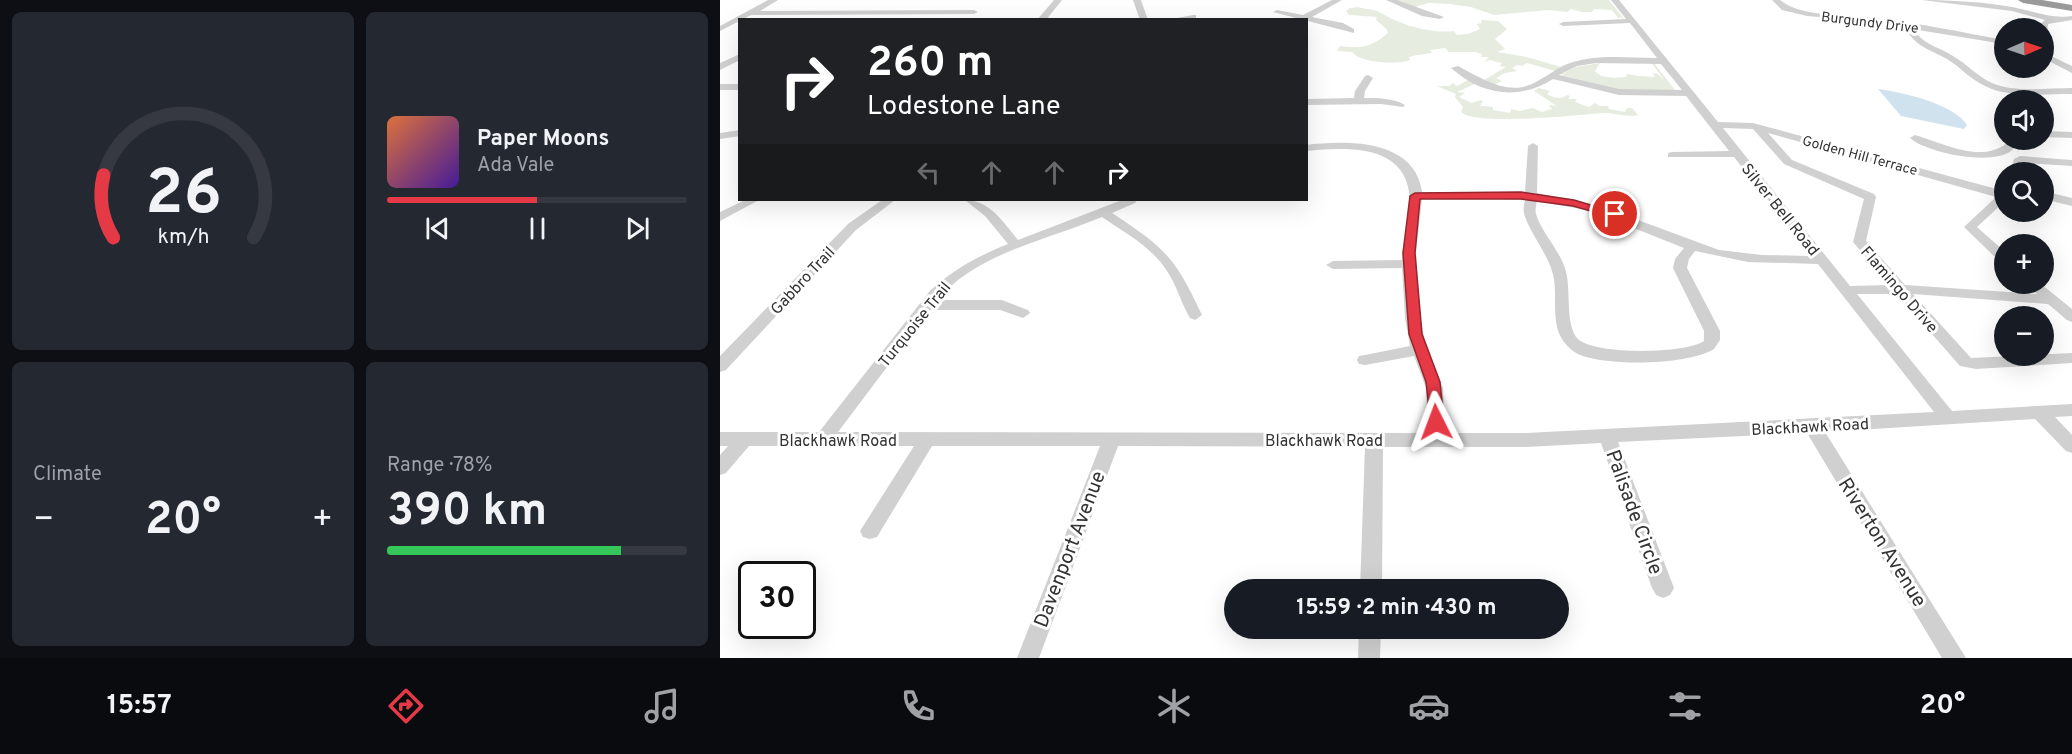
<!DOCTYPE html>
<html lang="en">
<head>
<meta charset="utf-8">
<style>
	:root { --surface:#171b24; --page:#242831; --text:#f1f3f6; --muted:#9ea1a6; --line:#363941; --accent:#e63946 }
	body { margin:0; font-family:Overpass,sans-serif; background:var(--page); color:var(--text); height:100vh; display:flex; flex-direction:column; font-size:22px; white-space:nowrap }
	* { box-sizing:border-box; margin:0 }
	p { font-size:20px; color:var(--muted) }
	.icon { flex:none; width:33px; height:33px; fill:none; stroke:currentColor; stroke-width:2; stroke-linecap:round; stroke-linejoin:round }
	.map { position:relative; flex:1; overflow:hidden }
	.details { display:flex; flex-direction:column; gap:12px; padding:12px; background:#0d0f14; width:720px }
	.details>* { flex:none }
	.guide { position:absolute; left:18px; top:18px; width:570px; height:183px; border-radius:0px; box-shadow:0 6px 24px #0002; background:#202124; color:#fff; overflow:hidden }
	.needle { width:39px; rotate:88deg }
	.fabs { position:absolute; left:1274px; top:18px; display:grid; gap:12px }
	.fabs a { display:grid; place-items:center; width:60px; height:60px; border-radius:50%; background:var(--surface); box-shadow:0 6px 24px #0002; font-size:30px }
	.speed { position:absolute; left:18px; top:561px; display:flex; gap:12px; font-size:30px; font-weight:700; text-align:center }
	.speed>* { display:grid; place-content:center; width:78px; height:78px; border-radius:50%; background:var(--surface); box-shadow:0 6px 24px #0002; line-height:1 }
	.speed .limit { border:3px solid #111; border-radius:9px; background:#fff; color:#111 }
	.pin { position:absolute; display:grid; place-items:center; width:51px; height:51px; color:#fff; margin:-26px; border:3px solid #fff; border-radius:50%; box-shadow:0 2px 6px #0007 }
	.me { position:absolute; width:66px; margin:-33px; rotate:357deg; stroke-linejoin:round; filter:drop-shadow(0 0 4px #0008) }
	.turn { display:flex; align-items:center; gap:21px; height:126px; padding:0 30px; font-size:27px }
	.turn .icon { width:78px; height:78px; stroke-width:2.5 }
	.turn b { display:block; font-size:42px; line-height:51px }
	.lanes { display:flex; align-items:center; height:57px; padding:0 30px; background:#0003; justify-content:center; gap:30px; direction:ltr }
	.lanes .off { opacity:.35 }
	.big { font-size:45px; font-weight:700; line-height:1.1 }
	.details .tile { flex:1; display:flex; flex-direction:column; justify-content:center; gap:9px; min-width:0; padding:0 21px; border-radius:9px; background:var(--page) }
	.details .dial { align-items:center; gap:0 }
	.dial svg { height:156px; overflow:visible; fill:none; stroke:var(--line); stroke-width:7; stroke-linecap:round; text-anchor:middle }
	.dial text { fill:var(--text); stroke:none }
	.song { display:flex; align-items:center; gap:18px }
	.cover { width:72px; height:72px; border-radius:9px; background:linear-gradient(135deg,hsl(20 70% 55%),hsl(260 70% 35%)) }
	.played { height:6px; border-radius:3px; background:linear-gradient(90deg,var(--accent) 50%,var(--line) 50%) }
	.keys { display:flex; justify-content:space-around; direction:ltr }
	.heat { display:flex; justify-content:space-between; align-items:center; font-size:33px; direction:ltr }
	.charge { height:9px; border-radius:4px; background:linear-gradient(90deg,#34c759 78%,var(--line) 0) }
	.details .tiles { flex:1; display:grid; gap:12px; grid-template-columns:repeat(2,1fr) }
	.trip { position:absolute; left:504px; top:579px; width:345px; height:60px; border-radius:30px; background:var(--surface); box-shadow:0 6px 24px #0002; font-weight:700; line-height:60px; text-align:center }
	.menu { display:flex; height:96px; justify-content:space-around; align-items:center; background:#090b0e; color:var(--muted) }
	.menu .icon { width:42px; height:42px }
	.menu .on { color:var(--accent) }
	.menu b { font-size:27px; color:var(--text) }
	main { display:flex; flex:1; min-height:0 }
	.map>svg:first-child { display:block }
	.green { fill:#e6ecdf }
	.water { fill:#cfe2ee }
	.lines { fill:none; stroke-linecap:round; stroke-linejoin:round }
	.minor { fill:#d0d0d0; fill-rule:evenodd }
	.highway { fill:#9a9a9a; fill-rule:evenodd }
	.route { fill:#e63946; stroke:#96252e; stroke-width:1.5 }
	.labels { text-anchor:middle; stroke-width:6; stroke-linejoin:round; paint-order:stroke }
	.far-street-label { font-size:14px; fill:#333; stroke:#fff }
	.street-label { font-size:16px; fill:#333; stroke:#fff }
	.near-street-label { font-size:20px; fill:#333; stroke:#fff }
</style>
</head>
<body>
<main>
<section class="details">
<div class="tiles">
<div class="tile dial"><svg viewBox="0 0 100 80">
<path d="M14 69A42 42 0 1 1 86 69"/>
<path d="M14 69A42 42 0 0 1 9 37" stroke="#e63946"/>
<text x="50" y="56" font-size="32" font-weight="700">26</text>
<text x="50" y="72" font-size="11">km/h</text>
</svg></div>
<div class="tile">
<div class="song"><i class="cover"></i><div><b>Paper Moons</b><p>Ada Vale</p></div></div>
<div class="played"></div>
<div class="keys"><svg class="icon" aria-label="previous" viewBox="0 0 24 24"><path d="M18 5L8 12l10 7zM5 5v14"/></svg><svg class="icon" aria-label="pause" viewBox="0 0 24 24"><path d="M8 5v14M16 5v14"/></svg><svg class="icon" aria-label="next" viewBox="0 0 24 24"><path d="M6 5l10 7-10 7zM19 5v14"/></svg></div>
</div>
<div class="tile"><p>Climate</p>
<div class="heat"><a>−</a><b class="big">20°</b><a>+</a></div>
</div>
<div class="tile"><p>Range · 78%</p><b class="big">390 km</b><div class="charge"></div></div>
</div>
</section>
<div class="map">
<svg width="1352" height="658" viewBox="0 0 1352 658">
	<rect width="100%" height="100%" fill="#fff"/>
	<path class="green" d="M676 0H889L904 19 900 17 899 19 892 10 874 9 872 12H862L851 9 847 12 828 10 774 15 751 7 730 4 708 3 695 7Z
		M638 7C644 9 655 9 661 13 679 24 710 34 734 31L737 35 748 34 760 29 757 24 762 23 761 20 778 21 787 29 775 39 785 49 777 52 807 57 841 67 835 71 807 63 802 66 797 65 792 68 797 71 785 73 776 78 782 81 773 85 764 80 786 67 780 66 782 63 770 60 764 62 769 57H761L762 54 756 52H729L725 48 710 50 712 53C704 54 695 55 689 57L690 60C677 65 640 63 632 52L617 51 620 46C641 49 652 47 668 33 666 25 659 25 656 19L657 17 629 15 626 11 630 8Z
		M931 62 934 63 955 90 903 91 841 75 855 67 880 63 875 71C881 79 896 78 906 77L907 74C916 76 925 76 935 77L932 73 938 74 944 80Z
		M750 79 757 83 737 92 745 93 739 97 752 103 761 100 763 102 760 106 773 107V110L790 113 791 109 800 111 813 108 822 112 832 109 829 105 837 106 814 91 819 88 830 91 827 94C833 98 841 100 847 95L850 96 848 99H857L855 102 869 107 875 103 879 106H888L889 109 905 112 907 108H912L918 115C906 118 895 112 882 113 860 115 753 126 741 112L743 107 735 97 736 94 717 86H729L733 83 737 86Z"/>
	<path class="water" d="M1158 89C1182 92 1234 104 1247 125L1244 129 1181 116Z"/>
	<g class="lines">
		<path class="minor" d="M48 0H58L40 11 254 10 258 12 254 14 31 15 0 31V26Z
			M334 0H342L326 20H317Z
			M413 0H421L428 20H420Z
			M612 0H622L592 17 623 23 634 29V33L553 12 557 10 583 15Z
			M666 0H677L724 17 720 19 702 16Z
			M891 0H899L998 122 1033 123 1284 191V202L1257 227 1284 251V262L1279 261 1244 227 1276 197 1048 133 1072 160 1154 194 1156 197 1146 241 1185 285 1317 294 1306 284H1321L1352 309V322L1347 320 1328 304 1193 294 1251 358 1352 353V363L1256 369 1240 366 1177 294H1137L1232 411 1352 404V416L1335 417 1352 435V453L1346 451 1315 419 1105 432 1246 658H1222L1087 433 898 442 954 588 950 595 943 598 936 595 932 588 881 443 806 447H663L662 590H640L645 447 398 446 319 658H297L380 446H212L157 537 150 539 143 537 140 531 194 446H29L6 473 0 475V455L8 446H0V432H99L209 292C232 270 258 256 288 244L265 216 245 200C270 200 283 222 298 240L402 200H417L415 203 392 213C445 248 455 257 482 315L475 320 470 318C461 303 457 286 447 271 432 247 405 233 382 217 327 240 257 253 217 300H282L308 310 310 313 303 318 280 310H210L118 432 708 433 706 388 694 356 645 365 639 364 637 360 639 356 645 355 690 346 685 318 682 268 613 269 606 265 613 261 682 260C682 240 691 220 690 201 688 144 630 147 586 151V145C627 140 695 139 702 192H805L808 146 813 143 818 146 817 193 880 206 999 250 1042 255 1092 256 1014 157H948V153L952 152 1009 151 966 96 899 95 833 79C799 101 761 95 731 68L738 66C763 79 789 97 816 82 829 75 839 66 853 62 880 54 909 58 937 58L910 23 843 26 839 24 843 22 906 19ZM876 63 941 64 962 90 899 89 839 75 857 66ZM1003 128 1033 129 1064 164 1144 199 1133 242 1170 285 1130 286ZM757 198 805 200C804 204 803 209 804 213 807 228 827 253 832 271 839 292 830 320 842 339 847 347 854 353 863 356 892 366 968 365 994 349L1000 340V331L967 268 969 259 975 251 1028 262 1098 264 1214 412 806 433H725L723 388 705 344 699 307 696 252 702 199ZM817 201 871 211 964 248 955 259 953 268 984 331V341C966 354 874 355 858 339 845 327 851 289 846 272 841 251 822 234 816 214 815 211 816 205 817 201Z
			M1052 0H1060C1081 18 1128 14 1155 18 1198 23 1241 32 1284 40V44L1198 30 1197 34C1206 45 1221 48 1233 56 1247 64 1257 76 1272 83 1295 93 1327 88 1352 88V94C1327 94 1287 98 1265 86 1250 79 1240 67 1227 59 1213 51 1199 48 1189 34L1191 28 1156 22 1087 16 1062 10Z
			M1202 0C1232 0 1263 2 1292 7 1313 11 1331 19 1352 16V20L1328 24 1327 36 1323 38V28H1319V25L1325 20 1292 11Z
			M473 15H476V19L446 20Z
			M1323 52 1352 66V73L1323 58Z
			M20 54V60L0 70V63Z
			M648 75 653 78 645 91 644 98C657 98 674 98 685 105L683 107 661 104 586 105V99L634 98 635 91 645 76Z
			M0 84H20V90H0Z
			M20 130V136L0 139V133Z
			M1323 131 1352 132V138L1323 137Z
			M1195 135C1223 143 1265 166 1290 140H1300C1298 144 1294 148 1291 151 1271 166 1207 153 1190 138Z
			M1300 156 1352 160V166L1304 163 1300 172H1290L1294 159Z
			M1323 191 1352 198V206L1323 199Z
			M25 200H39L0 221V212Z
			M162 200H175L136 230 6 370 0 372V356L128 224Z
			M639 628H661L660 658H638Z"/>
		<path class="highway" d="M1298 0H1322L1352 5V11L1303 3Z"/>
	</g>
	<path class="route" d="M801 192 854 200 901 214 895 218 853 206 801 199H700L695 253 702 334 720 382 724 422 722 427H711L706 382 689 334 683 253 690 196 695 193Z"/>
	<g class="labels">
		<g class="far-street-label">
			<text transform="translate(1150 22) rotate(7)" y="5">Burgundy Drive</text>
			<text transform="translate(1140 155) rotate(15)" y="5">Golden Hill Terrace</text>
		</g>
		<g class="street-label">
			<text transform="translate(1061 209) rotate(51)" y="6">Silver Bell Road</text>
			<text transform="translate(82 280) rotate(-47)" y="6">Gabbro Trail</text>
			<text transform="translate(1180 289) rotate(49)" y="6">Flamingo Drive</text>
			<text transform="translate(194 324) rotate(-51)" y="6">Turquoise Trail</text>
			<text transform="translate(1090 426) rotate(-3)" y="6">Blackhawk Road</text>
			<text x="118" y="446">Blackhawk Road</text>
			<text x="604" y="446">Blackhawk Road</text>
		</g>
		<g class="near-street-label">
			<text transform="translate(915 512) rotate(70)" y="7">Palisade Circle</text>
			<text transform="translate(1163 542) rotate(58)" y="7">Riverton Avenue</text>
			<text transform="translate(349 549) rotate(-69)" y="7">Davenport Avenue</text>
		</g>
	</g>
</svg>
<div class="fabs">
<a><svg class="needle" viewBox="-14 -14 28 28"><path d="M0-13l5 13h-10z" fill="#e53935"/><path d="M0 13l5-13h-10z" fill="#9ea1a6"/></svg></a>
<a><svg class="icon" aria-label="sound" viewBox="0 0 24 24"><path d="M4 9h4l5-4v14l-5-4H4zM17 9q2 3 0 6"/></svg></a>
<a><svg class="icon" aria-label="search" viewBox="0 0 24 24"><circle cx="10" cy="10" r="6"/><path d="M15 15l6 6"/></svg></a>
<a>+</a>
<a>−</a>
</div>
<div class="speed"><div class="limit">30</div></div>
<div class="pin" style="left:895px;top:214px;background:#d93025"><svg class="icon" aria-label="arrive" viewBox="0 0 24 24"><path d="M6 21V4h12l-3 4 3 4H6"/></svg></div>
<svg class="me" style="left:716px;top:422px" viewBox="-20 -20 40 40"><path d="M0-17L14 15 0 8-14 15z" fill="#e63946" stroke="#fff" stroke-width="4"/></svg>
<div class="trip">15:59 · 2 min · 430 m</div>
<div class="guide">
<div class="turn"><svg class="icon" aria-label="right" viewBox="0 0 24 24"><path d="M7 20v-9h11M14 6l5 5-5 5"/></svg><div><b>260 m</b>Lodestone Lane</div></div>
<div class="lanes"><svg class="icon off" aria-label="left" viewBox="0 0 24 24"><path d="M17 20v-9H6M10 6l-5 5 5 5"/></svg><svg class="icon off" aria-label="ahead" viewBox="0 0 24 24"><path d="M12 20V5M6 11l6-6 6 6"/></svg><svg class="icon off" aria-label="ahead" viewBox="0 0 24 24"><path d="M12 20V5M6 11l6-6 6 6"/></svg><svg class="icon" aria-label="right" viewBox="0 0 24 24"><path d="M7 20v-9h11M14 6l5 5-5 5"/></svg></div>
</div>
</div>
</main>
<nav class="menu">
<b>15:57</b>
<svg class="icon on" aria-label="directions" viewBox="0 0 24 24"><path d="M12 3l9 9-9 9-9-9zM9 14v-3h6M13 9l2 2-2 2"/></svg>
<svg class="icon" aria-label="music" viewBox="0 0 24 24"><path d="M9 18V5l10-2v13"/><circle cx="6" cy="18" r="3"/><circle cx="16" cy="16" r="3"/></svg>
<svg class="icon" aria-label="phone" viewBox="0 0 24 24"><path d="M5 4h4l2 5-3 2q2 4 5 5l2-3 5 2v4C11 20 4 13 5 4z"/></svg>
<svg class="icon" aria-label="climate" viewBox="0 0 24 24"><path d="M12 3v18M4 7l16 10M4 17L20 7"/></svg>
<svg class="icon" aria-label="car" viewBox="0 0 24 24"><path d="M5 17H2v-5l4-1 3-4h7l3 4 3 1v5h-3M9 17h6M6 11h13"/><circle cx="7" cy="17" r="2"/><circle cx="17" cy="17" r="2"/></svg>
<svg class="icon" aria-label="filters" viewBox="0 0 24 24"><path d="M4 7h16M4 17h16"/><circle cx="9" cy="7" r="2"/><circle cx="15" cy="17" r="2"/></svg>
<b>20°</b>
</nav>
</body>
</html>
